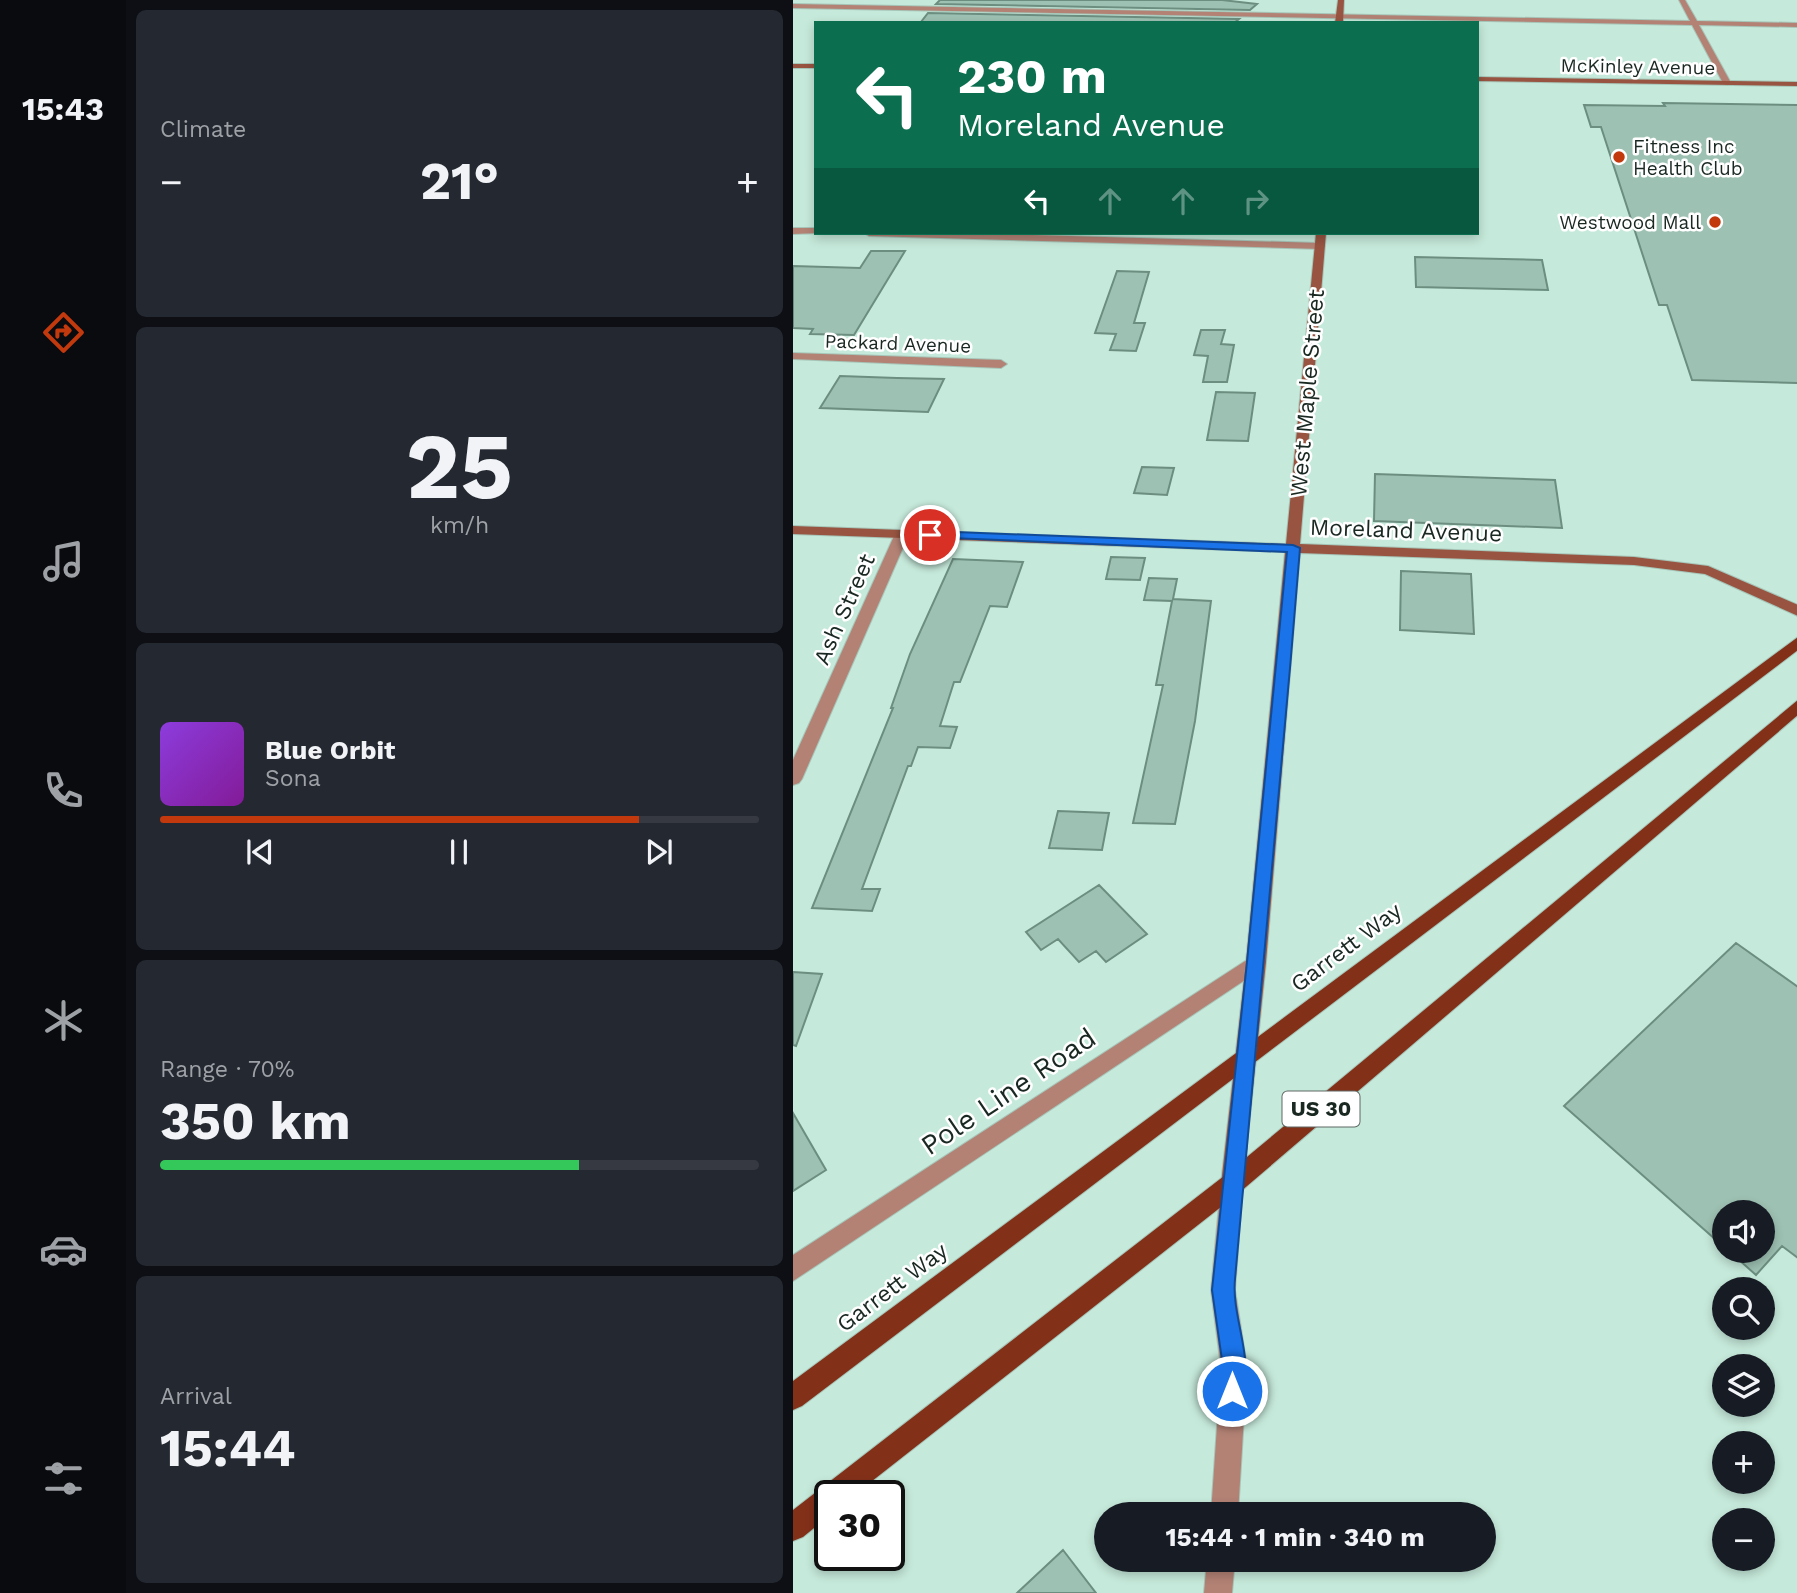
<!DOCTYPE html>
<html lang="en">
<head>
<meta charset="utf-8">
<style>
	:root { --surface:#171b24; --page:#242831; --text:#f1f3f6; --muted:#9ea1a6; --line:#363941; --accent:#c2390d }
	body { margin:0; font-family:"Work Sans",sans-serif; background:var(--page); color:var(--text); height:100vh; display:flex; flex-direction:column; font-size:26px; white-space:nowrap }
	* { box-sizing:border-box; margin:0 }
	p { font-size:23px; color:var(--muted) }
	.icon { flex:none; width:38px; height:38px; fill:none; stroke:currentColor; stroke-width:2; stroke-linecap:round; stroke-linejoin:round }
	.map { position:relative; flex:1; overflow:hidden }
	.drawer { display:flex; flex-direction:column; gap:10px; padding:10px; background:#0d0f14; width:667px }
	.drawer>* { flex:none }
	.banner { position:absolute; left:21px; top:21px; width:665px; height:214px; border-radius:0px; box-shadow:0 4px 10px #0003; background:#0b6e4f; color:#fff; overflow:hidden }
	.controls { position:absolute; left:919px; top:1200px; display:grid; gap:14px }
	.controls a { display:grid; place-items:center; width:63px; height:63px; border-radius:50%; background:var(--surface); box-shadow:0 4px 10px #0003; font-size:35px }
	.speed { position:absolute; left:21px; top:1480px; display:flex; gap:14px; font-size:35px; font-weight:700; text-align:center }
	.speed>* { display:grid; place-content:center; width:91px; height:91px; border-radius:50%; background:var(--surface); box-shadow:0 4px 10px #0003; line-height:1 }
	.speed .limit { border:4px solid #111; border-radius:10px; background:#fff; color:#111 }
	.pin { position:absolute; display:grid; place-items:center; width:60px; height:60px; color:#fff; margin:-30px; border:4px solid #fff; border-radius:50%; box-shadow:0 2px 7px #0007 }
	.me { position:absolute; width:77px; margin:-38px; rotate:0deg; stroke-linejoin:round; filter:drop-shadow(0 0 5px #0008) }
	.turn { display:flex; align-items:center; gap:24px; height:147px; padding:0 28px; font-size:32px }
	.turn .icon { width:91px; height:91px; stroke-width:2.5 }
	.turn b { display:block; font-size:49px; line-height:60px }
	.lanes { display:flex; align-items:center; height:66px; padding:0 28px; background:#0003; justify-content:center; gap:35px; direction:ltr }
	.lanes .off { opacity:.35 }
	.big { font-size:52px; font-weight:700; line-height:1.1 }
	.drawer .card { flex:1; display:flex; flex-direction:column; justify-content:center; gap:10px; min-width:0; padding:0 24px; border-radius:10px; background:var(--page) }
	.drawer .dial { align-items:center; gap:0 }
	.dial b { font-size:91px; line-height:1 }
	.song { display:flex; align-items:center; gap:21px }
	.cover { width:84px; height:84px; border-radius:10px; background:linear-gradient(135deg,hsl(270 70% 55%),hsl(290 70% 35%)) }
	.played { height:7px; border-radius:4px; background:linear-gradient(90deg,var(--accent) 80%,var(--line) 80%) }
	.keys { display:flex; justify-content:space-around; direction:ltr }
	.heat { display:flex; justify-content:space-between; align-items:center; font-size:38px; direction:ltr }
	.charge { height:10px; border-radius:5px; background:linear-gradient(90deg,#34c759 70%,var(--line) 0) }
	.trip { position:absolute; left:301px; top:1502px; width:402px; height:70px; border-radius:35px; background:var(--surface); box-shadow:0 4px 10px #0003; font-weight:700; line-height:70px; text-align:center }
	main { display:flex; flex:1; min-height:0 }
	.tabs { display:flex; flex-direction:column; width:126px; justify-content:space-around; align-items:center; background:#090b0e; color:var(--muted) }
	.tabs .icon { width:49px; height:49px }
	.tabs .selected { color:var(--accent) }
	.tabs b { font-size:32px; color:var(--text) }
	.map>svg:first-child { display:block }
	.building { fill:#9dc1b2; stroke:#6c8e80; stroke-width:2 }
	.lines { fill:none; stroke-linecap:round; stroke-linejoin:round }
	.street-casing { stroke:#a6c6b9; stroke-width:2 }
	.secondary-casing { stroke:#a6c6b9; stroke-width:2 }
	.primary-casing { stroke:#a6c6b9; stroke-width:2 }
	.street { fill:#b38275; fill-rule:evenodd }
	.secondary { fill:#985441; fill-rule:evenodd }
	.primary { fill:#833019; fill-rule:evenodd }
	.route { fill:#1a73e8; stroke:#114b97; stroke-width:2 }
	.poi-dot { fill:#c2390d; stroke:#fff; stroke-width:2.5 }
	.labels { text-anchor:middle; stroke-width:5; stroke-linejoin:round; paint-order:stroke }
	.far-street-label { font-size:19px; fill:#1a2822; stroke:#fff }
	.far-poi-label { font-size:19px; fill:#1a2822; stroke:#fff; text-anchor:start }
	.shield { fill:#fff; stroke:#5f6864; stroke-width:2 }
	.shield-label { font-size:21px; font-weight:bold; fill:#1a2822 }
	.street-label { font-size:23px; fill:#1a2822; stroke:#fff }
	.near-street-label { font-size:28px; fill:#1a2822; stroke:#fff }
</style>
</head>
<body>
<main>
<nav class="tabs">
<b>15:43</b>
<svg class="icon selected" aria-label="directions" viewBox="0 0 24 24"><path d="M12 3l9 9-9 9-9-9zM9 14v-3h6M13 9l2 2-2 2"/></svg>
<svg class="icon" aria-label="music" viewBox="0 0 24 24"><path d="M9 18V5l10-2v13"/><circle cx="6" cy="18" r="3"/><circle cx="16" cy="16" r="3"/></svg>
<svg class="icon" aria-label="phone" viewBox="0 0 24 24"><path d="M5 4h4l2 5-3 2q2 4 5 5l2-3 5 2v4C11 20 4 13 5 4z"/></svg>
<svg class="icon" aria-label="climate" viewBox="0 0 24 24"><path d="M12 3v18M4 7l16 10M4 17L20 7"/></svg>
<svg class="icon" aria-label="car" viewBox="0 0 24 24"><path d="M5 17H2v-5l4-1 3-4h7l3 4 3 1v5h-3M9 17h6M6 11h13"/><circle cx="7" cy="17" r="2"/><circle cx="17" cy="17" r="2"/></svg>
<svg class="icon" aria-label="filters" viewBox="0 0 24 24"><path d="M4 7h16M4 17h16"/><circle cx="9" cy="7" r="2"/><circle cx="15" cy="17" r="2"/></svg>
</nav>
<section class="drawer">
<div class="card"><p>Climate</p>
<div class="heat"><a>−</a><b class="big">21°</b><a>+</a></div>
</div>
<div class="card dial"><b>25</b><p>km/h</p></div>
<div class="card">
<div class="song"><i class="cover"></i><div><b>Blue Orbit</b><p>Sona</p></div></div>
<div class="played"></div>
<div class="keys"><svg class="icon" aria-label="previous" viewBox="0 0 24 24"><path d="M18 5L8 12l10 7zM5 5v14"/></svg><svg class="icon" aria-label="pause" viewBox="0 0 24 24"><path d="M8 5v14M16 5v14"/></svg><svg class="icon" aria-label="next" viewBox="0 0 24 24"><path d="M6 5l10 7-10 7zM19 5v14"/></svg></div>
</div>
<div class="card"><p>Range · 70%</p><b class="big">350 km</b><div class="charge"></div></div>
<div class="card"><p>Arrival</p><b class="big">15:44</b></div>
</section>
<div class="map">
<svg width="1005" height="1593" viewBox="0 0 1005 1593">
	<rect width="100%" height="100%" fill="#c5e9da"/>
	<path class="building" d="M147 0H429L464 4 457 10 143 4Z
		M135 13 446 19 441 23 128 22Z
		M870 103 1005 105V383L899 380 874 305H866L808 127H798L791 105 872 106Z
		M78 251H112L61 335 17 334 20 329 0 328V266L67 268Z
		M622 257 749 260 755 290 623 287Z
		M324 271 356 272 341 323H352L343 351 317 350 323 334 302 333Z
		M408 330H432L428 344 441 345 434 382H410L415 356 401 355Z
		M47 376 104 378 151 379 135 412 27 408Z
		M423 392 462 393 455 441 414 440Z
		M349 467 381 468 374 495 341 493Z
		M582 474 762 480 769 528 581 521Z
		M318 557 352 558 347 580 313 579Z
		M160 559 230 562 214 607 197 606 167 682H161L147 726 164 727 157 748 125 747 118 766H115L69 889H87L79 911 19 908 100 708H98L117 654Z
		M608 571 678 574 681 634 607 630Z
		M356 578 384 579 380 599 418 601 402 721 382 824 340 823 370 685H363L379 601 351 600Z
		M265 811 316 813 309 850 256 848Z
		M306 885 354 934 313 962 303 951 286 962 265 939 248 950 233 932Z
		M943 943 1005 987V1258L989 1246 963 1275 936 1251H970V1213H931V1247L771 1106Z
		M0 972 29 974 3 1046 0 1045Z
		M0 1113 33 1170 0 1191Z
		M270 1550 303 1593H224Z"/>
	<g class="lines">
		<g class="street-casing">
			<path id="street" d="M886 0H892L904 21 1005 23V27L906 25 938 83 934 85 930 83 899 25 0 8V4L897 21Z
				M0 228H23V233H27L0 234Z
				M71 233H172L527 243 532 246 527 249 76 236Z
				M0 353 208 360 214 364 208 368 0 359Z
				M109 530 116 534 9 779 6 783 0 785V760L102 534Z
				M463 954 470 956 473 962 470 968 0 1281V1255Z
				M439 1173 447 1176 450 1184 442 1290 454 1367 445 1514H418L428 1367 418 1290 428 1184 431 1176Z
				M414 1559H442L439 1593H411Z"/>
		</g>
		<g class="secondary-casing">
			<path id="secondary" d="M545 0H551L550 23H542Z
				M0 64H23V68H0Z
				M684 77 1005 82V86L684 81Z
				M523 233H533L507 544 841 557 915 566 1005 605V616L912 574 841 565 507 553 473 962 450 1184 447 1192 439 1195 431 1192 428 1184 453 962 492 552 0 534V526L493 544Z"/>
		</g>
		<g class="primary-casing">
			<path id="primary" d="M1005 637V650L9 1406 0 1410V1381Z
				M1005 700V715L447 1192 60 1496H37V1515L10 1537 0 1541V1510L431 1176Z"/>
		</g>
		<use href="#street" class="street"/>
		<use href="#secondary" class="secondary"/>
		<use href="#primary" class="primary"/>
	</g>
	<path class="route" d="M137 531 500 545 507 548C487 792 465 1036 442 1279 438 1318 463 1361 448 1399L439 1403 431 1399 428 1391 430 1367 419 1290 454 962 494 552 133 537 131 535Z"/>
	<g class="poi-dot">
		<circle cx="826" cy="157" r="7"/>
		<circle cx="922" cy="222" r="7"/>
	</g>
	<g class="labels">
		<g class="far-street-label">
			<text transform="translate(845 66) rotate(1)" y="7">McKinley Avenue</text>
			<text transform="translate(105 343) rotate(2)" y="7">Packard Avenue</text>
		</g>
		<g class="far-poi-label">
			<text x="840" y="153">Fitness Inc<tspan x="840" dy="22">Health Club</tspan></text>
			<text x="908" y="229" text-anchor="end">Westwood Mall</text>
		</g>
		<rect class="shield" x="489.5" y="1091.5" width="77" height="35" rx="5"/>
		<g class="shield-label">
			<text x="528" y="1116">US 30</text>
		</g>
		<g class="street-label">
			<text transform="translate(514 393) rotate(-85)" y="8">West Maple Street</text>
			<text transform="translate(613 530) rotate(2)" y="8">Moreland Avenue</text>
			<text transform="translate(51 609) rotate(-66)" y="8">Ash Street</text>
			<text transform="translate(553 947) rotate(-37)" y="8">Garrett Way</text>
			<text transform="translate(99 1287) rotate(-37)" y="8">Garrett Way</text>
		</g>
		<g class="near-street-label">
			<text transform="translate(215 1091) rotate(-34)" y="10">Pole Line Road</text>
		</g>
	</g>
</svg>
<div class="controls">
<a><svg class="icon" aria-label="sound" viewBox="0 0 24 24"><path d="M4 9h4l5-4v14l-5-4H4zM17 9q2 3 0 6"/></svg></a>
<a><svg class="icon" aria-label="search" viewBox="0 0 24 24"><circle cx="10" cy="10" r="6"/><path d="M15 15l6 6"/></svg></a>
<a><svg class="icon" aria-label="layers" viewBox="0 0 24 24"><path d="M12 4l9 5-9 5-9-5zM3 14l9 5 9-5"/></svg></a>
<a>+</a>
<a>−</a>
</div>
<div class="speed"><div class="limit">30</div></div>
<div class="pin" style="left:137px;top:535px;background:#d93025"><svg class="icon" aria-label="arrive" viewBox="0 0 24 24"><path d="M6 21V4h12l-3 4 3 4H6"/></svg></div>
<svg class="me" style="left:439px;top:1391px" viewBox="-20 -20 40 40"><circle r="17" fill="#1a73e8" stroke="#fff" stroke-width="3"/><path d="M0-11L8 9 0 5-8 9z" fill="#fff"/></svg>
<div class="trip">15:44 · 1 min · 340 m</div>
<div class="banner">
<div class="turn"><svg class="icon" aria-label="left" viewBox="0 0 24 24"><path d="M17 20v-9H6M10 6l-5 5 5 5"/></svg><div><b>230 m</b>Moreland Avenue</div></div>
<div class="lanes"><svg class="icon" aria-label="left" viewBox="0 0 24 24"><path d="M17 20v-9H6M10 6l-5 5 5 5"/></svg><svg class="icon off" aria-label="ahead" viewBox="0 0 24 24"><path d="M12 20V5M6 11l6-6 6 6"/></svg><svg class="icon off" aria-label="ahead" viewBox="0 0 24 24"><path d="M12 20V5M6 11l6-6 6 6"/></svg><svg class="icon off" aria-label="right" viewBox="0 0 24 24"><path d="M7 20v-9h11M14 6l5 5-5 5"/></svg></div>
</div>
</div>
</main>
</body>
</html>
